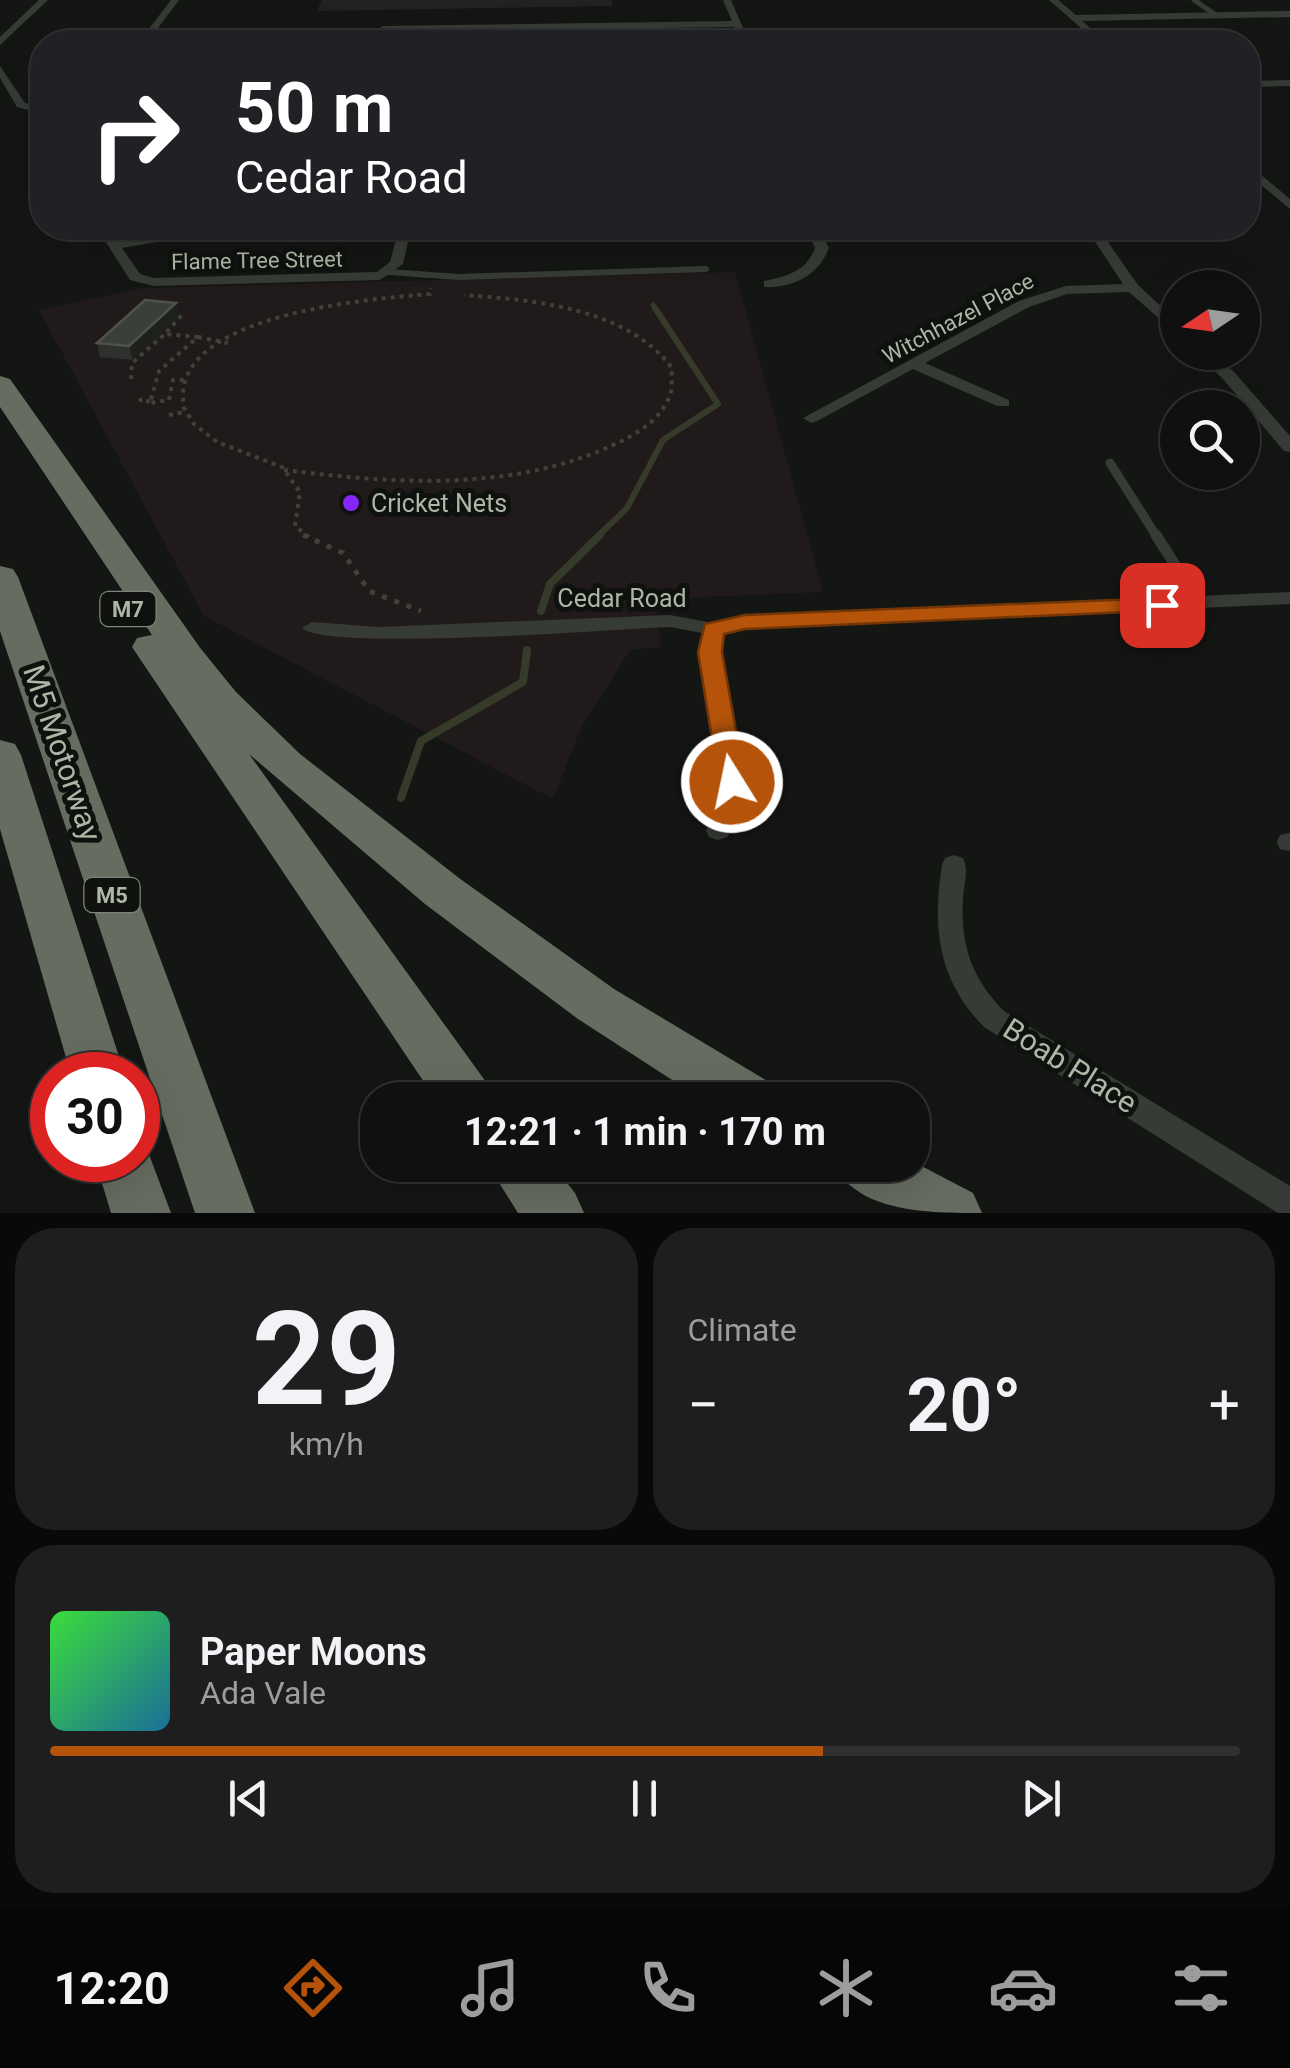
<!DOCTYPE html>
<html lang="en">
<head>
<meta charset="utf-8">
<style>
	:root { --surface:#0f100f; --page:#1d1e1d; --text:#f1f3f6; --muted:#9b9d9e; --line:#2f302f; --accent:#b45309 }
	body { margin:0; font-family:Roboto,sans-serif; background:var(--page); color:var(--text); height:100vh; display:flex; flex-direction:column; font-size:38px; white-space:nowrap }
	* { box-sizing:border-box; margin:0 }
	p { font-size:32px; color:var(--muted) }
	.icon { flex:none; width:55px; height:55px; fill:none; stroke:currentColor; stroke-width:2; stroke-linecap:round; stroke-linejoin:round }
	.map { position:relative; height:1213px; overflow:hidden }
	.side { display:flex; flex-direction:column; gap:15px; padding:15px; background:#080908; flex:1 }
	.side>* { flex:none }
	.hud { position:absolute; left:30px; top:30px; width:1230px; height:210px; border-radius:40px; box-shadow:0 10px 40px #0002,0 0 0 2px var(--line); background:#202124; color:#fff; overflow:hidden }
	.needle { width:65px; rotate:257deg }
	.buttons { position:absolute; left:1160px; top:270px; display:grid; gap:20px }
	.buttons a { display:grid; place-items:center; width:100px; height:100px; border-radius:50%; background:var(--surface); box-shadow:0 10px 40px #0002,0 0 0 2px var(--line); font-size:50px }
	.speed { position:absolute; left:30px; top:1052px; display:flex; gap:20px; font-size:50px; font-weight:700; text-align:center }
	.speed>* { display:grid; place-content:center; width:130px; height:130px; border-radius:50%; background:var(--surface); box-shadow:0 10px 40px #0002,0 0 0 2px var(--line); line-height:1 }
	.speed .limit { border:15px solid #d22; background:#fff; color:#111 }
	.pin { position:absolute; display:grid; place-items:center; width:85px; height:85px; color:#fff; margin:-42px; border-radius:20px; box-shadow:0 5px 15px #0006 }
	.me { position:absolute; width:110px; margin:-55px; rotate:350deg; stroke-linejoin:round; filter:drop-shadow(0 0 8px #0008) }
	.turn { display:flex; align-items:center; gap:35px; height:210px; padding:0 40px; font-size:45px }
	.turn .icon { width:130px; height:130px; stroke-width:2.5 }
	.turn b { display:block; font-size:70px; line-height:85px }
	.big { font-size:75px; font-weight:700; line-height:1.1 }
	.side .tile { flex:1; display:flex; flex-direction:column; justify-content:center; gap:15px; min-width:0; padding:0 35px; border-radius:40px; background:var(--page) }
	.side .dial { align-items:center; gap:0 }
	.dial b { font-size:130px; line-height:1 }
	.song { display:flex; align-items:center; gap:30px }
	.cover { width:120px; height:120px; border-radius:15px; background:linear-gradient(135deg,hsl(120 70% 55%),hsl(200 70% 35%)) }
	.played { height:10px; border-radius:5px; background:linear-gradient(90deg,var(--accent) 65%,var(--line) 65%) }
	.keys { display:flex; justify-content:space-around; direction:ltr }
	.heat { display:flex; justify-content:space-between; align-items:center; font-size:55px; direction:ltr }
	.side .tiles { flex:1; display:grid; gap:15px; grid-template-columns:1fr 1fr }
	.tile:last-child { grid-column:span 2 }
	.trip { position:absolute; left:360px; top:1082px; width:570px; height:100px; border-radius:40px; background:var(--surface); box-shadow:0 10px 40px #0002,0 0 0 2px var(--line); font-weight:700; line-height:100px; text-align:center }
	.tab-bar { display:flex; height:160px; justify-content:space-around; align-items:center; background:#060606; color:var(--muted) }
	.tab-bar .icon { width:70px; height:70px }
	.tab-bar .active { color:var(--accent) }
	.tab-bar b { font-size:45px; color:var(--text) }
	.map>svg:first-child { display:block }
	.built { fill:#202320 }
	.green { fill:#211a1a }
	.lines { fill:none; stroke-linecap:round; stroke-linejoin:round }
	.stream-far2 { stroke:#363a29; stroke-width:5 }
	.stream-far1 { stroke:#363a29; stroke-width:6 }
	.stream { stroke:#363a29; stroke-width:8 }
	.path-far2 { stroke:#3e423b; stroke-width:2.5; stroke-dasharray:2.5 4; stroke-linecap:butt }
	.path-far1 { stroke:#3e423b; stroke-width:4; stroke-dasharray:4 5; stroke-linecap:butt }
	.path { stroke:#3e423b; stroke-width:5; stroke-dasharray:5 8; stroke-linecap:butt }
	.lane-far3 { stroke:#373b35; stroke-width:5 }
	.lane-far2 { stroke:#373b35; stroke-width:6 }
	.lane-far1 { stroke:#373b35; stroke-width:9 }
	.lane { stroke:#373b35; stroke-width:11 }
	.street { fill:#373b35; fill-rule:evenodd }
	.highway { fill:#666c60; fill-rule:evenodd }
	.wall { fill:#2e312d }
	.shaded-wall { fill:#1e201e }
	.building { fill:#3b3f3a; stroke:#4d524b; stroke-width:2.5 }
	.route { fill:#b45309; stroke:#753606; stroke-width:2.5 }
	.poi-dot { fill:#8725fd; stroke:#0f110f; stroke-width:4 }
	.labels { text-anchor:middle; stroke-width:10; stroke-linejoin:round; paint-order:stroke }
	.far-street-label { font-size:22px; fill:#aeb7a5; stroke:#0f110f }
	.shield { fill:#0f110f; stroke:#7e8578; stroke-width:2.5 }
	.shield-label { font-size:22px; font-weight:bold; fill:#aeb7a5 }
	.poi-label { font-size:25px; fill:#aeb7a5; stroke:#0f110f; text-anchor:start }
	.street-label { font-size:25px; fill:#aeb7a5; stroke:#0f110f }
	.near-street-label { font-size:30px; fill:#aeb7a5; stroke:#0f110f }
</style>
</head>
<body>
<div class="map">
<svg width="1290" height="1213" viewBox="0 0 1290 1213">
	<rect width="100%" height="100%" fill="#141614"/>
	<path class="built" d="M322 0H611L613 6 317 11Z"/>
	<path class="green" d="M735 272 823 592 655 599 661 647 630 650 582 726 553 799 204 616 39 310 143 288Z"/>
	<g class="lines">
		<path class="stream-far2" d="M653 305 656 310"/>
		<path class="stream-far1" d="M597 537 627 508 663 440 718 404 655 308"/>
		<path class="stream" d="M541 611 550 584 600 535
			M401 798 421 741 523 682 527 650"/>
		<path class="path-far2" d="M251 33 370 30"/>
		<path class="path-far1" d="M174 314 182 315 165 334 198 337 159 371 150 403 169 400 173 380H184
			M198 337 228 343
			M131 379 132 363 165 334
			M140 398 141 402 150 401
			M169 415 184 412
			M284 470C390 483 503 492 604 449 629 438 657 425 669 398 673 389 671 378 672 368 627 308 534 300 464 295
			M309 537 295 526 300 492 282 467 217 442 194 424 184 408C166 314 370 299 430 294L431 288"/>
		<path class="path" d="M303 535 343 553 369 591 421 611"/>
		<path class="lane-far3" d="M1194 0 1216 15"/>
		<path class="lane-far2" d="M389 272 458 277 706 269"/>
		<path class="lane-far1" d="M1110 463 1157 537"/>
		<path class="lane" d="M1156 535 1200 604"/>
		<path class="street" d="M39 0H48L0 45V37Z
			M171 0H179L155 32 237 30 242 33 237 36 150 38 147 42H139Z
			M723 0H731L749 42H741L734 27 383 32 378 29 383 26 732 21Z
			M1049 0H1058L1076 15 1290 11V17L1082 21 1107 42H1097Z
			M0 66 25 103 42 107 40 120 42 138 38 137 29 120 36 112 17 107 0 78Z
			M1290 80V86L1248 87V81Z
			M1248 164 1290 199V209L1248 174Z
			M97 228H109L118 241 201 228 202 231 196 235 122 248 140 274 154 278 377 272 390 262 399 228H411L403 264 380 280 154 286 130 280Z
			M806 228H818L829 248C818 276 793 288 764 287V281C787 276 806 272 815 248Z
			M1086 228H1098L1138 285 1178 322V335L1129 292 1067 294 1029 307 925 363 1009 400V406H997L913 369 817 421 811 423 803 418 1019 301 1066 286 1123 284Z
			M1195 352H1212L1235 373 1290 436V452L1284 451 1223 379Z
			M1290 592V604L745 628 723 633 720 652 744 782 730 831 727 837 718 840 709 837 706 831 720 782 700 652 702 633 670 627C618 629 326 652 302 628L312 622 379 627 670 615 713 623 745 616Z
			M1289 833H1290V851L1280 849 1277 842 1280 835Z
			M954 855 963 858C969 870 964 884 963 897 960 943 971 978 1004 1011L1290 1186V1213H1278L984 1027C938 980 932 928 942 865L945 858Z"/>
		<path class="highway" d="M0 376 10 379 201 649 236 692 300 754 459 878 614 989 769 1082 778 1100H703L578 1019 425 904 249 754 486 1082 495 1100H436L132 647 137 638 152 635 0 407Z
			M0 566 13 569 18 577 255 1213H195L0 631Z
			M0 740 15 744 21 755 125 1075H71L0 829Z
			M138 1138 144 1141 171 1213H111L95 1160H138Z
			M912 1161 973 1193 982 1213C930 1213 859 1213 834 1165H912Z
			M488 1165H553L575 1193 584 1213H518Z"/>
	</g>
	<path class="wall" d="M176 303 179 316 133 360 100 357 97 343Z"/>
	<path class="shaded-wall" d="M176 303 179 316 133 360 129 346Z"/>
	<path class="building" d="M145 300 176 303 129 346 97 343Z"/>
	<path class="route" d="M1162 598 1174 605 1171 610 745 629 724 634 722 652 745 782 741 789H723L719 782 698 652 705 624 745 615Z"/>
	<circle class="poi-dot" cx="351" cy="503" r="10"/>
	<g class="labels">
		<g class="far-street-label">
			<text transform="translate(257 260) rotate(-1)" y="8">Flame Tree Street</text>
			<text transform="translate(958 318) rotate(-28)" y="8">Witchhazel Place</text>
		</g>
		<g class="shield">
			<rect x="100.5" y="592" width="55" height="34" rx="8"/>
			<rect x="84.5" y="878" width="55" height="34" rx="8"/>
		</g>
		<g class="shield-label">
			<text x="128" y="617">M7</text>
			<text x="112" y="903">M5</text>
		</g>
		<g class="poi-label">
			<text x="371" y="512">Cricket Nets</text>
		</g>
		<g class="street-label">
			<text x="622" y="607">Cedar Road</text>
		</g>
		<g class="near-street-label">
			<text transform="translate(62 753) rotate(71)" y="10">M5 Motorway</text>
			<text transform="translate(1070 1066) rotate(32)" y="10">Boab Place</text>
		</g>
	</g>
</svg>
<div class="buttons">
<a><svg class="needle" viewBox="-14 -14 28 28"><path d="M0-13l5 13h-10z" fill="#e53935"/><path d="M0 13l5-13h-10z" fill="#9b9d9e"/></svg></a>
<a><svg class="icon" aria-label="search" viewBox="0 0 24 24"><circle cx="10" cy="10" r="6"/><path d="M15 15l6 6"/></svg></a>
</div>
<div class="speed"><div class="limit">30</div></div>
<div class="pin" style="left:1162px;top:605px;background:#d93025"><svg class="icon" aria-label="arrive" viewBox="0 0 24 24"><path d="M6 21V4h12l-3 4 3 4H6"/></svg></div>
<svg class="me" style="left:732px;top:782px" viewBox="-20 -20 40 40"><circle r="17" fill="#b45309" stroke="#fff" stroke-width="3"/><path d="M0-11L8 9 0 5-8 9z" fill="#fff"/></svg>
<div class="trip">12:21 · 1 min · 170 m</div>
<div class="hud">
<div class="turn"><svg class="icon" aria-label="right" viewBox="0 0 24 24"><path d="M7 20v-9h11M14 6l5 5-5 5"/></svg><div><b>50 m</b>Cedar Road</div></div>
</div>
</div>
<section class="side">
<div class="tiles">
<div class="tile dial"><b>29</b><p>km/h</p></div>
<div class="tile"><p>Climate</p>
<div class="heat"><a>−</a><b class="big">20°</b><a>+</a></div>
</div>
<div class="tile">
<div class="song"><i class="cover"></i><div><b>Paper Moons</b><p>Ada Vale</p></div></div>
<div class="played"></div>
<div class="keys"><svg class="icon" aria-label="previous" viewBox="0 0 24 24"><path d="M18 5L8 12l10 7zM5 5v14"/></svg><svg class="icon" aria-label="pause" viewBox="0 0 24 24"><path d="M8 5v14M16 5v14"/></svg><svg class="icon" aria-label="next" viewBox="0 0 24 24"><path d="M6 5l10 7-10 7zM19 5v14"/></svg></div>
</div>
</div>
</section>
<nav class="tab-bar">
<b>12:20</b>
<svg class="icon active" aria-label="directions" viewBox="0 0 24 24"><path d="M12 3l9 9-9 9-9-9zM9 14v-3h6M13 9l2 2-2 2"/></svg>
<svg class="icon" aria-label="music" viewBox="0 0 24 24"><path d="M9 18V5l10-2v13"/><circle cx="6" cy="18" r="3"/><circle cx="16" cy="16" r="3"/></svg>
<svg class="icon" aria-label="phone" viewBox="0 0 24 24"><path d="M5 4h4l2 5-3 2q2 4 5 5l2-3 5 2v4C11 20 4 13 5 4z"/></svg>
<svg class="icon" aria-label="climate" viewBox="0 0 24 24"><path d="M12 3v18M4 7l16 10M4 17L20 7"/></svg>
<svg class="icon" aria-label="car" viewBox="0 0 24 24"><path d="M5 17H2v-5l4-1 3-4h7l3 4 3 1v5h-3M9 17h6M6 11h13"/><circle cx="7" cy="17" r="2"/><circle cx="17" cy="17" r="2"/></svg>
<svg class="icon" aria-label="filters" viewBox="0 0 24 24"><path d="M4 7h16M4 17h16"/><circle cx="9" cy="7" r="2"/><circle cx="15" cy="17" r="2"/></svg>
</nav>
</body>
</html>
